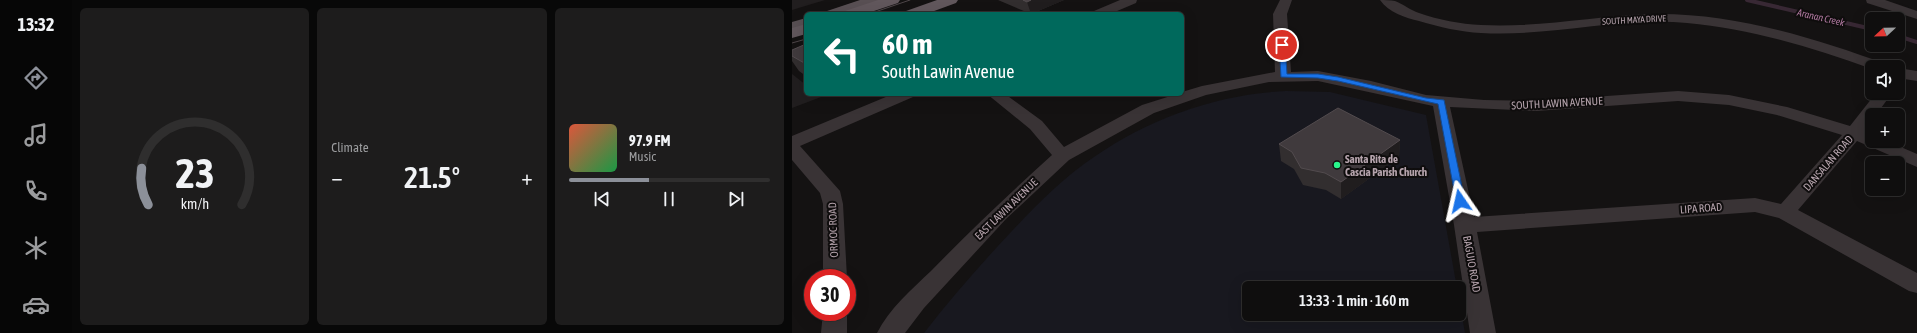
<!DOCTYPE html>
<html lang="en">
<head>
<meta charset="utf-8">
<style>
	:root { --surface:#0f0e0e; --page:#1d1c1c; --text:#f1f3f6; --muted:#9b9c9e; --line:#2f2e2e; --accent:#8c9099 }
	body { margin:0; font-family:"Asap Condensed",sans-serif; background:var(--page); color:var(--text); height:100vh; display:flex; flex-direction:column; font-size:15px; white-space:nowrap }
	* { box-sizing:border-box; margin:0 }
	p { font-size:13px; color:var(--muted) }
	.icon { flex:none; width:22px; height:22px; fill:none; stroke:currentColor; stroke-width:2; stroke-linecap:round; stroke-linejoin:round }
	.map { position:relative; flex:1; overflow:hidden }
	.drawer { display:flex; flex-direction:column; gap:8px; padding:8px; background:#080808; width:720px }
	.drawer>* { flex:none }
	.hud { position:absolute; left:12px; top:12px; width:380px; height:84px; border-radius:6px; box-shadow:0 4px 16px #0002,0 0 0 1px var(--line); background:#00695c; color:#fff; overflow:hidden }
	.needle { width:26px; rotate:248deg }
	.fabs { position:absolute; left:1073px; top:12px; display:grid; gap:8px }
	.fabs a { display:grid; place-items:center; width:40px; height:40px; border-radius:6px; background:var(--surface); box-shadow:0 4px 16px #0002,0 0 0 1px var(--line); font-size:20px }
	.speed { position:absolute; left:12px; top:269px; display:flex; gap:8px; font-size:20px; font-weight:700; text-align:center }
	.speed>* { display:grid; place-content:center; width:52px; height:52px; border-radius:50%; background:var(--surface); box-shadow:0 4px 16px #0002,0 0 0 1px var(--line); line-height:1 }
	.speed .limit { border:6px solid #d22; background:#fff; color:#111 }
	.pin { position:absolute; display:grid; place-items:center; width:34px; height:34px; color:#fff; margin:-17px; border:2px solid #fff; border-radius:50%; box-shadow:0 1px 4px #0007 }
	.me { position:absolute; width:44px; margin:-22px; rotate:349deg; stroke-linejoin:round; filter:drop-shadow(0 0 3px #0008) }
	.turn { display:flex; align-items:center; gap:14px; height:84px; padding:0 12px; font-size:18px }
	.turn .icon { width:52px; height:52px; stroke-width:2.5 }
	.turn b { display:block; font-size:28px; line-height:34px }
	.big { font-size:30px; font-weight:600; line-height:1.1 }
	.drawer .tile { flex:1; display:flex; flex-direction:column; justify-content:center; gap:6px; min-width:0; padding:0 14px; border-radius:6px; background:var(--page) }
	.drawer .dial { align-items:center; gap:0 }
	.dial svg { height:104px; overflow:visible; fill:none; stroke:var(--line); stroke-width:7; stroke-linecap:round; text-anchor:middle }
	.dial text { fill:var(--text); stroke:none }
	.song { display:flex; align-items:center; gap:12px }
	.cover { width:48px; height:48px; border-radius:6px; background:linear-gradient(135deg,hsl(10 70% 55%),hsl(140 70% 35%)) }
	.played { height:4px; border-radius:2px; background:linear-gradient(90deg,var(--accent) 40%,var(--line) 40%) }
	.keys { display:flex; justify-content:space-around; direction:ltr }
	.heat { display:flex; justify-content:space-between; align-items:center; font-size:22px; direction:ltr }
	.drawer .tiles { flex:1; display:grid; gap:8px; grid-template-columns:repeat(3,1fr) }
	.trip { position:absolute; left:450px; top:281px; width:224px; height:40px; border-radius:6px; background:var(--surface); box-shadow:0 4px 16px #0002,0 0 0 1px var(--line); font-weight:600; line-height:40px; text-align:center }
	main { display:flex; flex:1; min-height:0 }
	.tabs { display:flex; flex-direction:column; width:72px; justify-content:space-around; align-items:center; background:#060606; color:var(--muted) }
	.tabs .icon { width:28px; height:28px }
	.tabs .active { color:var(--accent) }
	.tabs b { font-size:18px; color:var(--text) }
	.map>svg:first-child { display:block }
	.built { fill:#211e1f }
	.green { fill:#18181f }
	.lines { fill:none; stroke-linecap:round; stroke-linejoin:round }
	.stream { stroke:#382834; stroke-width:4 }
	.minor { fill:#393335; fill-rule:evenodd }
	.primary { fill:#584f53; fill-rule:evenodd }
	.trunk { fill:#61575c; fill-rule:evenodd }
	.tram { stroke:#4e4649; stroke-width:1 }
	.wall { fill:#322e2f }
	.shaded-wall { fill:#201d1e }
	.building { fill:#403a3d; stroke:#524b4e }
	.route { fill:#1a73e8; stroke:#114b97 }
	.poi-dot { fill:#28f68b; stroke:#0f0d0d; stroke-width:1.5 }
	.labels { text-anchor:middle; stroke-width:4; stroke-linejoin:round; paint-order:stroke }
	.far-street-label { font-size:9px; fill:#b5a3ac; stroke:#0f0d0d }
	.far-water-label { font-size:10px; font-style:italic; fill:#b179a1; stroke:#0f0d0d }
	.street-label { font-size:11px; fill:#b5a3ac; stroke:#0f0d0d }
	.poi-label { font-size:11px; font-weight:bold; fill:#b5a3ac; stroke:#0f0d0d; text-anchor:start }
</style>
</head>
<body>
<main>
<nav class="tabs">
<b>13:32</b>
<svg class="icon active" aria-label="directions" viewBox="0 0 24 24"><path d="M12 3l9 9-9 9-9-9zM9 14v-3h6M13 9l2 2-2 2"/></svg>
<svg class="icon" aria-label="music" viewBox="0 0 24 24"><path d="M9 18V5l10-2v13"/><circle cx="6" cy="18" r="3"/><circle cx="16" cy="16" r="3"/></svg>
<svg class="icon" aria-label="phone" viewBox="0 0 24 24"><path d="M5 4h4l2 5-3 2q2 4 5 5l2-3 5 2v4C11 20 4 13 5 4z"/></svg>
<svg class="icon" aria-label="climate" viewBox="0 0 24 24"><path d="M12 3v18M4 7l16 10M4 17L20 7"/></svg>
<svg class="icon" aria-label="car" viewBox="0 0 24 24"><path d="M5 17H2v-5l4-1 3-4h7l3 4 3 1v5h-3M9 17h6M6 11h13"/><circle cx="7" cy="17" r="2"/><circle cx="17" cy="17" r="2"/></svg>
</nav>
<section class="drawer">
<div class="tiles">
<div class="tile dial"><svg viewBox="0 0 100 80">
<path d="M14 69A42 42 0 1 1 86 69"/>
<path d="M14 69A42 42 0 0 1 9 41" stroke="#8c9099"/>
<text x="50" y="56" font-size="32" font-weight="700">23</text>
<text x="50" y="72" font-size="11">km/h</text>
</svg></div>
<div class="tile"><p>Climate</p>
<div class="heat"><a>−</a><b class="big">21.5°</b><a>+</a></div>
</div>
<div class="tile">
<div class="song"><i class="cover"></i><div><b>97.9 FM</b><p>Music</p></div></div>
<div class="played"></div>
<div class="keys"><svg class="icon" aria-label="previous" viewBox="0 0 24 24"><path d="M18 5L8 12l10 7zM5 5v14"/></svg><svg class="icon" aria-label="pause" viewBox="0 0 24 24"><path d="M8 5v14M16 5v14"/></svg><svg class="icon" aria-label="next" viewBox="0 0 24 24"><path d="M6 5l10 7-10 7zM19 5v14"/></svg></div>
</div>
</div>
</section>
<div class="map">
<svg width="1125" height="333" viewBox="0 0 1125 333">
	<rect width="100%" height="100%" fill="#141212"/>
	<path class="built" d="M0 0H33L0 10Z
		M0 74 14 85V94H26L29 97 0 108Z"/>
	<path class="green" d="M494 91 538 92 634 115 665 288H457V314H667V300L673 333H132C159 298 188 265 219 232 244 205 271 178 302 157 358 118 426 94 494 91Z"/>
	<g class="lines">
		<path class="stream" d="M955 0 1080 29
			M1106 36 1125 42"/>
		<path class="minor" d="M328 0H345L344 3 318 14H300L302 11Z
			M488 0H500L495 14 499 72 526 71 579 81 634 95 692 100 744 101 886 91 937 95 995 107 1058 126 1084 93H1100L1084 115H1080V121L1072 131 1080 134V141H1095L1125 154V167L1065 141 1006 210 1125 273V293L1117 291 987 218 963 212 685 232 704 333H678L662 225 641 106 526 81 477 82 414 95 362 113 277 160 214 219 132 308 113 333H85C97 309 120 289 139 271 178 231 218 193 260 155L238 129 195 94H213L250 121 272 147 350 105 385 94H390V92L410 86 483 72 481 14ZM886 101 937 105 985 115 1050 135 989 204 963 198 682 217 658 107 744 111Z
			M588 0C592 0 599 0 603 1 611 4 618 10 627 13 647 20 668 24 689 25 746 28 802 16 858 14 939 12 1019 37 1094 64L1097 67H1080V69C1020 47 959 29 895 23 826 17 758 37 689 33 668 32 648 27 627 21 614 18 596 12 588 0Z
			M1074 0H1093L1125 11V19L1075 3Z
			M1106 68 1125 71V81L1106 78Z
			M101 94H123L121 97 8 146 48 191 51 204 55 278H31V204L28 193 0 160V136Z
			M31 312H55V333H29Z"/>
		<path class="primary" d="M68 0H90L88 3 55 14H32L35 11Z
			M14 18V28L0 32V22Z"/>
		<path class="trunk" d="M86 0H108L106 3 73 14H50L53 11Z
			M145 0H166L164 3 134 14H111L114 11Z
			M14 24V34L0 38V28Z"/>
		<path class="tram" d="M77 14 118 0
			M0 43 14 39"/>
	</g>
	<path class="wall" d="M206 0H272L239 14Z
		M14 44V76L7 71 0 61V50Z
		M608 140 607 157 549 199 534 190 511 185 502 169 489 161 487 144Z"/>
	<path class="shaded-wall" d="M239 0H272L239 14 235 2Z
		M608 140 607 157 549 199V182Z"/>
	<path class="building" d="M231 0H239L235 2Z
		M14 44V64L0 56V50Z
		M546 108 608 140 549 182 533 173 509 168 500 152 487 144Z"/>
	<path class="route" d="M487 43 493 45 495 74H526L546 77 634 98 652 100 673 201 672 203 668 204 664 201 646 104 546 81 526 78 489 77Z"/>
	<circle class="poi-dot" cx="545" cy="165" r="4"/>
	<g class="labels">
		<g class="far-street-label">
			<text transform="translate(842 20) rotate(-3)" y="3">SOUTH MAYA DRIVE</text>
		</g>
		<g class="far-water-label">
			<text transform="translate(1029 17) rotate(13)" y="4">Aranan Creek</text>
		</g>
		<g class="street-label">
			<text transform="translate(765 103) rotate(-3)" y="4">SOUTH LAWIN AVENUE</text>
			<text transform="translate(1036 163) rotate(-49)" y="4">DANSALAN ROAD</text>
			<text transform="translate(909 208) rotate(-4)" y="4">LIPA ROAD</text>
			<text transform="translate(214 209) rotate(-44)" y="4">EAST LAWIN AVENUE</text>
			<text transform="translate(41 230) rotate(-92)" y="4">ORMOC ROAD</text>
			<text transform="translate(680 264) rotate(80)" y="4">BAGUIO ROAD</text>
		</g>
		<g class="poi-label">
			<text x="553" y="163">Santa Rita de<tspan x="553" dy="13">Cascia Parish Church</tspan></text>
		</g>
	</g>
</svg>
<div class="fabs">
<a><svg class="needle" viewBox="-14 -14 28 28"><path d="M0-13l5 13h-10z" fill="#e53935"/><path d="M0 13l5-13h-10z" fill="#9b9c9e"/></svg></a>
<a><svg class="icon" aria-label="sound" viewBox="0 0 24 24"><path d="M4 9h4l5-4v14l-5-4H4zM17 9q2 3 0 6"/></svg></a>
<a>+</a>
<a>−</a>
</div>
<div class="speed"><div class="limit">30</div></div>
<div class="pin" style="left:490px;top:45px;background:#d93025"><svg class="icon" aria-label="arrive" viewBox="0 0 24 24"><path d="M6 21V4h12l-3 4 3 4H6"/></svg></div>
<svg class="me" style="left:668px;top:201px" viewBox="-20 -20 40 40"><path d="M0-17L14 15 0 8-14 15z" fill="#1a73e8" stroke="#fff" stroke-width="4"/></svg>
<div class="trip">13:33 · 1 min · 160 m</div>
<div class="hud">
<div class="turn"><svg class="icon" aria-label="left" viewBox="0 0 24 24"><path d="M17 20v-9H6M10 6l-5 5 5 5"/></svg><div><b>60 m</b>South Lawin Avenue</div></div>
</div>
</div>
</main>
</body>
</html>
